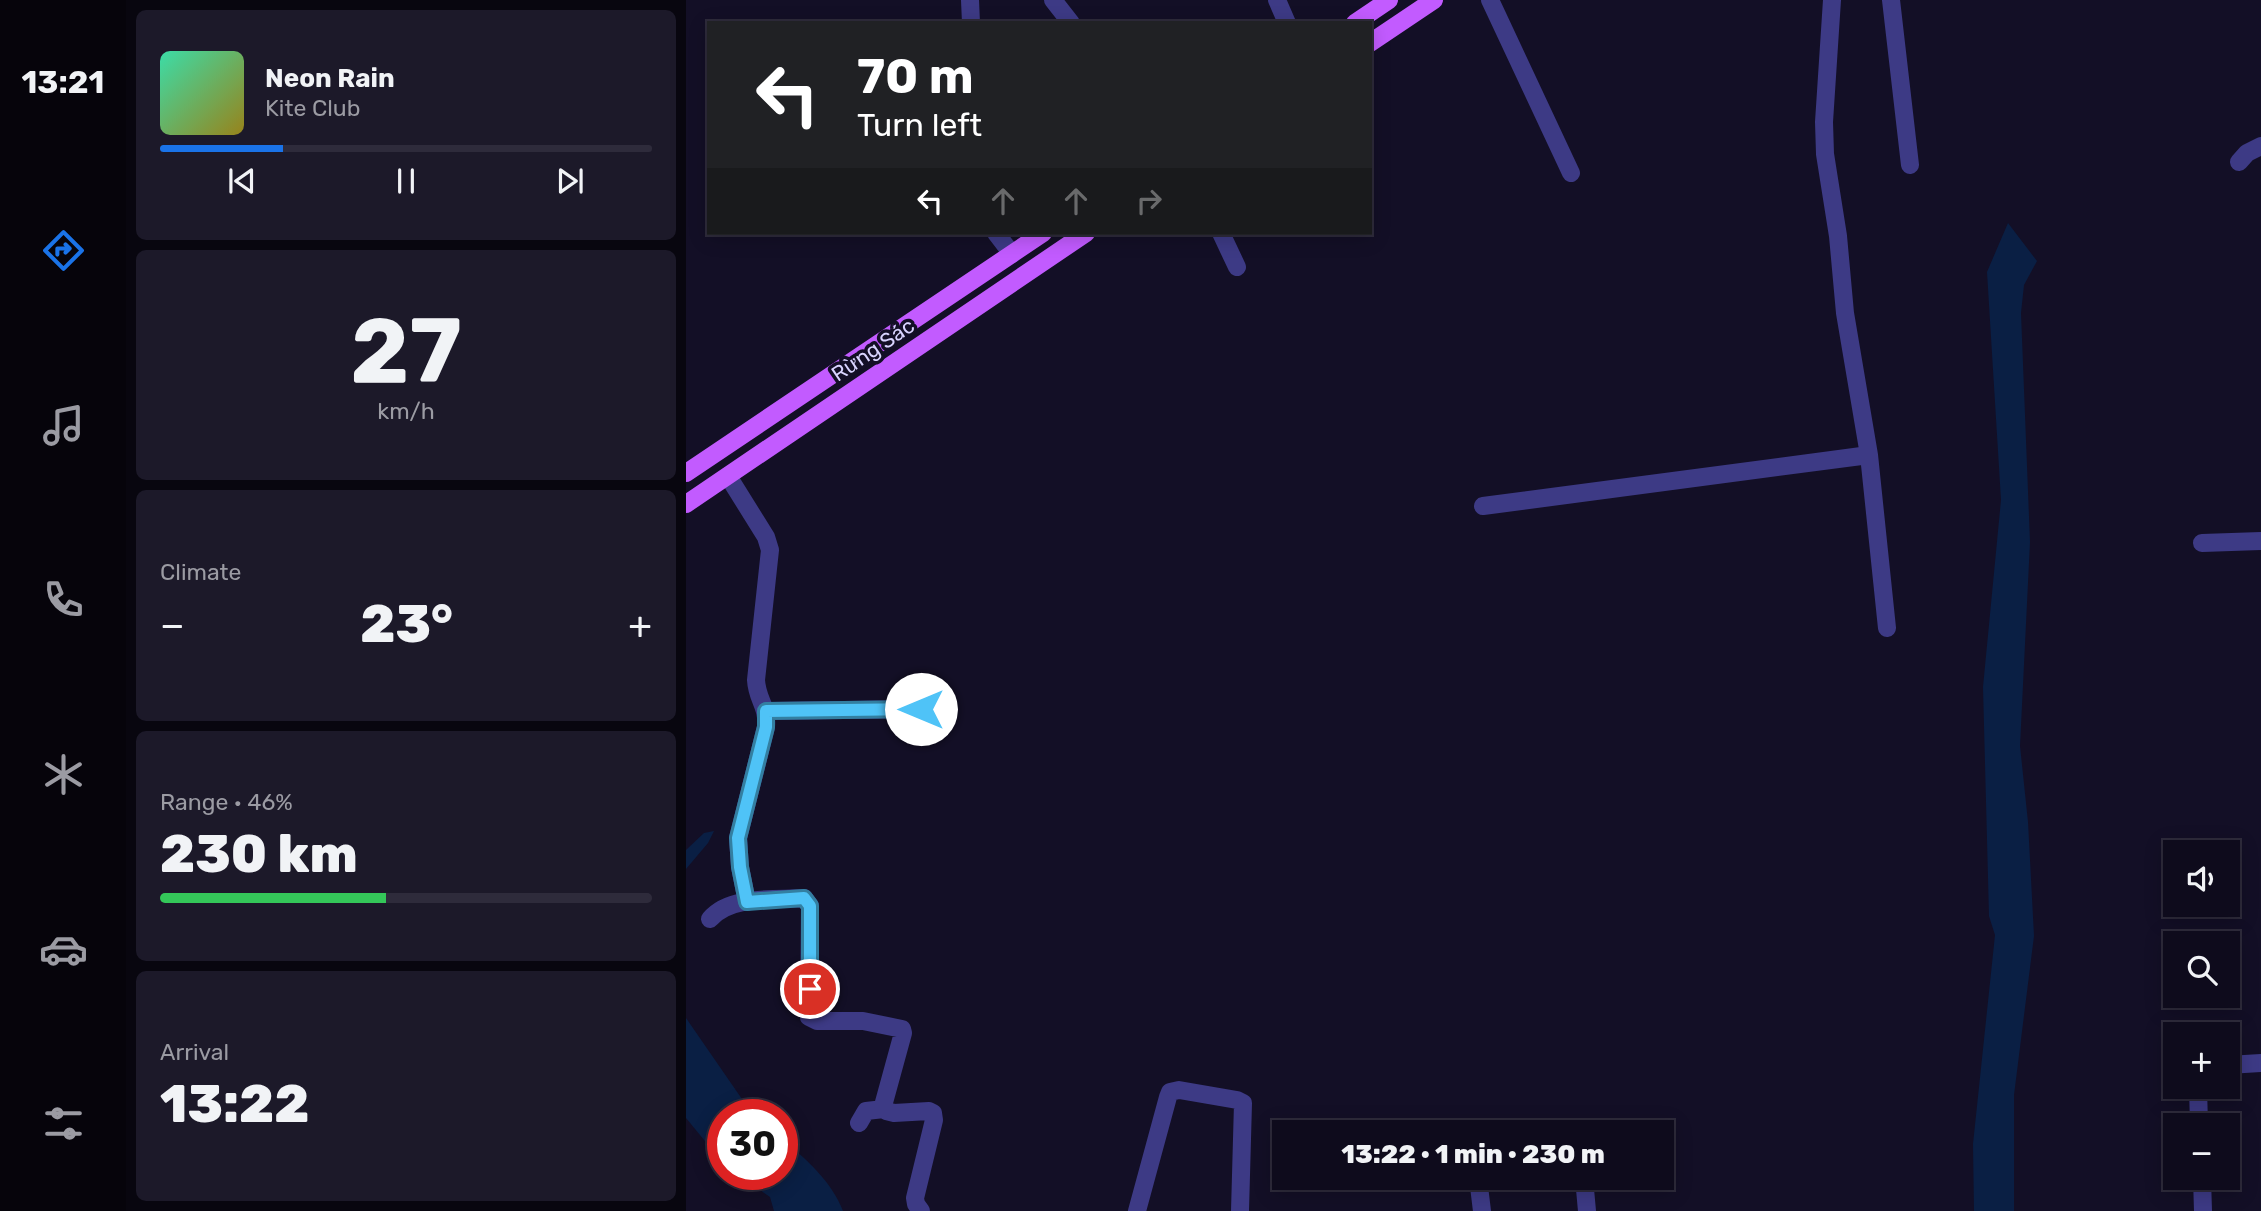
<!DOCTYPE html>
<html lang="en">
<head>
<meta charset="utf-8">
<style>
	:root { --surface:#0e0b1c; --page:#1c1929; --text:#f1f3f6; --muted:#9b9ba3; --line:#2e2b3b; --accent:#1a73e8 }
	body { margin:0; font-family:Rubik,sans-serif; background:var(--page); color:var(--text); height:100vh; display:flex; flex-direction:column; font-size:26px; white-space:nowrap }
	* { box-sizing:border-box; margin:0 }
	p { font-size:23px; color:var(--muted) }
	.icon { flex:none; width:38px; height:38px; fill:none; stroke:currentColor; stroke-width:2; stroke-linecap:round; stroke-linejoin:round }
	.map { position:relative; flex:1; overflow:hidden }
	.side { display:flex; flex-direction:column; gap:10px; padding:10px; background:#08060f; width:560px }
	.side>* { flex:none }
	.hud { position:absolute; left:21px; top:21px; width:665px; height:214px; border-radius:0px; box-shadow:0 4px 18px #0003,0 0 0 2px var(--line); background:#202124; color:#fff; overflow:hidden }
	.fabs { position:absolute; left:1477px; top:840px; display:grid; gap:14px }
	.fabs a { display:grid; place-items:center; width:77px; height:77px; border-radius:0px; background:var(--surface); box-shadow:0 4px 18px #0003,0 0 0 2px var(--line); font-size:35px }
	.speed { position:absolute; left:21px; top:1099px; display:flex; gap:14px; font-size:35px; font-weight:700; text-align:center }
	.speed>* { display:grid; place-content:center; width:91px; height:91px; border-radius:50%; background:var(--surface); box-shadow:0 4px 18px #0003,0 0 0 2px var(--line); line-height:1 }
	.speed .limit { border:10px solid #d22; background:#fff; color:#111 }
	.pin { position:absolute; display:grid; place-items:center; width:60px; height:60px; color:#fff; margin:-30px; border:4px solid #fff; border-radius:50%; box-shadow:0 2px 7px #0007 }
	.me { position:absolute; width:77px; margin:-38px; rotate:270deg; stroke-linejoin:round; filter:drop-shadow(0 0 5px #0008) }
	.turn { display:flex; align-items:center; gap:24px; height:147px; padding:0 35px; font-size:32px }
	.turn .icon { width:91px; height:91px; stroke-width:2.5 }
	.turn b { display:block; font-size:49px; line-height:60px }
	.lanes { display:flex; align-items:center; height:66px; padding:0 35px; background:#0003; justify-content:center; gap:35px; direction:ltr }
	.lanes .off { opacity:.35 }
	.big { font-size:52px; font-weight:800; line-height:1.1 }
	.side .card { flex:1; display:flex; flex-direction:column; justify-content:center; gap:10px; min-width:0; padding:0 24px; border-radius:10px; background:var(--page) }
	.side .dial { align-items:center; gap:0 }
	.dial b { font-size:91px; line-height:1 }
	.song { display:flex; align-items:center; gap:21px }
	.cover { width:84px; height:84px; border-radius:10px; background:linear-gradient(135deg,hsl(160 70% 55%),hsl(50 70% 35%)) }
	.played { height:7px; border-radius:4px; background:linear-gradient(90deg,var(--accent) 25%,var(--line) 25%) }
	.keys { display:flex; justify-content:space-around; direction:ltr }
	.heat { display:flex; justify-content:space-between; align-items:center; font-size:38px; direction:ltr }
	.charge { height:10px; border-radius:5px; background:linear-gradient(90deg,#34c759 46%,var(--line) 0) }
	.trip { position:absolute; left:586px; top:1120px; width:402px; height:70px; border-radius:0px; background:var(--surface); box-shadow:0 4px 18px #0003,0 0 0 2px var(--line); font-weight:800; line-height:70px; text-align:center }
	main { display:flex; flex:1; min-height:0 }
	.menu { display:flex; flex-direction:column; width:126px; justify-content:space-around; align-items:center; background:#06040b; color:var(--muted) }
	.menu .icon { width:49px; height:49px }
	.menu .current { color:var(--accent) }
	.menu b { font-size:32px; color:var(--text) }
	.map>svg:first-child { display:block }
	.water { fill:#0a1f44 }
	.lines { fill:none; stroke-linecap:round; stroke-linejoin:round }
	.minor { stroke:#3d3a85; stroke-width:18 }
	.major { stroke:#c25bff; stroke-width:18 }
	.route-casing { stroke:#337fa1; stroke-width:18 }
	.route { stroke:#4fc3f7; stroke-width:12 }
	.labels { text-anchor:middle; stroke-width:7; stroke-linejoin:round; paint-order:stroke }
	.street-label { font-size:21px; fill:#d9d4ff; stroke:#130f26 }
</style>
</head>
<body>
<main>
<nav class="menu">
<b>13:21</b>
<svg class="icon current" aria-label="directions" viewBox="0 0 24 24"><path d="M12 3l9 9-9 9-9-9zM9 14v-3h6M13 9l2 2-2 2"/></svg>
<svg class="icon" aria-label="music" viewBox="0 0 24 24"><path d="M9 18V5l10-2v13"/><circle cx="6" cy="18" r="3"/><circle cx="16" cy="16" r="3"/></svg>
<svg class="icon" aria-label="phone" viewBox="0 0 24 24"><path d="M5 4h4l2 5-3 2q2 4 5 5l2-3 5 2v4C11 20 4 13 5 4z"/></svg>
<svg class="icon" aria-label="climate" viewBox="0 0 24 24"><path d="M12 3v18M4 7l16 10M4 17L20 7"/></svg>
<svg class="icon" aria-label="car" viewBox="0 0 24 24"><path d="M5 17H2v-5l4-1 3-4h7l3 4 3 1v5h-3M9 17h6M6 11h13"/><circle cx="7" cy="17" r="2"/><circle cx="17" cy="17" r="2"/></svg>
<svg class="icon" aria-label="filters" viewBox="0 0 24 24"><path d="M4 7h16M4 17h16"/><circle cx="9" cy="7" r="2"/><circle cx="15" cy="17" r="2"/></svg>
</nav>
<section class="side">
<div class="card">
<div class="song"><i class="cover"></i><div><b>Neon Rain</b><p>Kite Club</p></div></div>
<div class="played"></div>
<div class="keys"><svg class="icon" aria-label="previous" viewBox="0 0 24 24"><path d="M18 5L8 12l10 7zM5 5v14"/></svg><svg class="icon" aria-label="pause" viewBox="0 0 24 24"><path d="M8 5v14M16 5v14"/></svg><svg class="icon" aria-label="next" viewBox="0 0 24 24"><path d="M6 5l10 7-10 7zM19 5v14"/></svg></div>
</div>
<div class="card dial"><b>27</b><p>km/h</p></div>
<div class="card"><p>Climate</p>
<div class="heat"><a>−</a><b class="big">23°</b><a>+</a></div>
</div>
<div class="card"><p>Range · 46%</p><b class="big">230 km</b><div class="charge"></div></div>
<div class="card"><p>Arrival</p><b class="big">13:22</b></div>
</section>
<div class="map">
<svg width="1575" height="1211" viewBox="0 0 1575 1211">
	<rect width="100%" height="100%" fill="#130f26"/>
	<path class="water" d="M1322 223 1351 261 1338 285 1335 313 1344 542 1334 746 1342 822 1348 936 1328 1095V1211H1288L1287 1144 1309 935 1303 916 1297 687 1315 500 1301 272Z
		M28 831 22 843 0 869V850L18 833Z
		M0 1018 67 1115H37V1163L0 1118Z
		M96 1140C120 1158 146 1182 157 1211H88L84 1197 51 1174H96Z"/>
	<g class="lines">
		<path class="minor" d="M284 0 285 23
			M367 0 385 23
			M591 0 601 23
			M804 0 885 173
			M1146 0 1138 122 1139 154 1152 236 1159 313 1183 455 1201 628
			M1205 0 1224 165
			M1553 162 1561 153 1575 146
			M310 233 326 254
			M535 233 551 267
			M42 476 80 537 84 550 70 680C71 700 82 706 80 727L52 838 54 867 61 902
			M797 506 1183 455
			M1516 543 1575 541
			M81 711 235 709
			M24 919C44 895 89 900 118 898L124 906 123 1017 131 1021H177L216 1029 217 1033 197 1106 200 1111 208 1113 243 1111 247 1113 248 1120 229 1198 230 1204 235 1211
			M1542 1065 1575 1063
			M1512 1087 1513 1125
			M173 1123 180 1111 198 1109
			M792 1178 796 1211
			M898 1178 901 1211
			M1516 1178 1517 1211
			M451 1211 482 1097 484 1092 493 1090 551 1100 557 1103 554 1211"/>
		<path class="major" d="M669 23 703 0
			M684 43 748 0
			M0 473 357 233
			M0 504 400 233"/>
	</g>
	<g class="lines">
		<g class="route-casing">
			<path id="route" d="M124 989V906L118 898 61 902 54 867 52 838 80 727V711L235 709"/>
		</g>
		<use href="#route" class="route"/>
	</g>
	<g class="labels">
		<g class="street-label">
			<text transform="translate(187 350) rotate(-34)" y="7">Rừng Sác</text>
		</g>
	</g>
</svg>
<div class="fabs">
<a><svg class="icon" aria-label="sound" viewBox="0 0 24 24"><path d="M4 9h4l5-4v14l-5-4H4zM17 9q2 3 0 6"/></svg></a>
<a><svg class="icon" aria-label="search" viewBox="0 0 24 24"><circle cx="10" cy="10" r="6"/><path d="M15 15l6 6"/></svg></a>
<a>+</a>
<a>−</a>
</div>
<div class="speed"><div class="limit">30</div></div>
<div class="pin" style="left:124px;top:989px;background:#d93025"><svg class="icon" aria-label="arrive" viewBox="0 0 24 24"><path d="M6 21V4h12l-3 4 3 4H6"/></svg></div>
<svg class="me" style="left:235px;top:709px" viewBox="-20 -20 40 40"><circle r="19" fill="#fff"/><path d="M0-13L10 11 0 6-10 11z" fill="#4fc3f7"/></svg>
<div class="trip">13:22 · 1 min · 230 m</div>
<div class="hud">
<div class="turn"><svg class="icon" aria-label="left" viewBox="0 0 24 24"><path d="M17 20v-9H6M10 6l-5 5 5 5"/></svg><div><b>70 m</b>Turn left</div></div>
<div class="lanes"><svg class="icon" aria-label="left" viewBox="0 0 24 24"><path d="M17 20v-9H6M10 6l-5 5 5 5"/></svg><svg class="icon off" aria-label="ahead" viewBox="0 0 24 24"><path d="M12 20V5M6 11l6-6 6 6"/></svg><svg class="icon off" aria-label="ahead" viewBox="0 0 24 24"><path d="M12 20V5M6 11l6-6 6 6"/></svg><svg class="icon off" aria-label="right" viewBox="0 0 24 24"><path d="M7 20v-9h11M14 6l5 5-5 5"/></svg></div>
</div>
</div>
</main>
</body>
</html>
